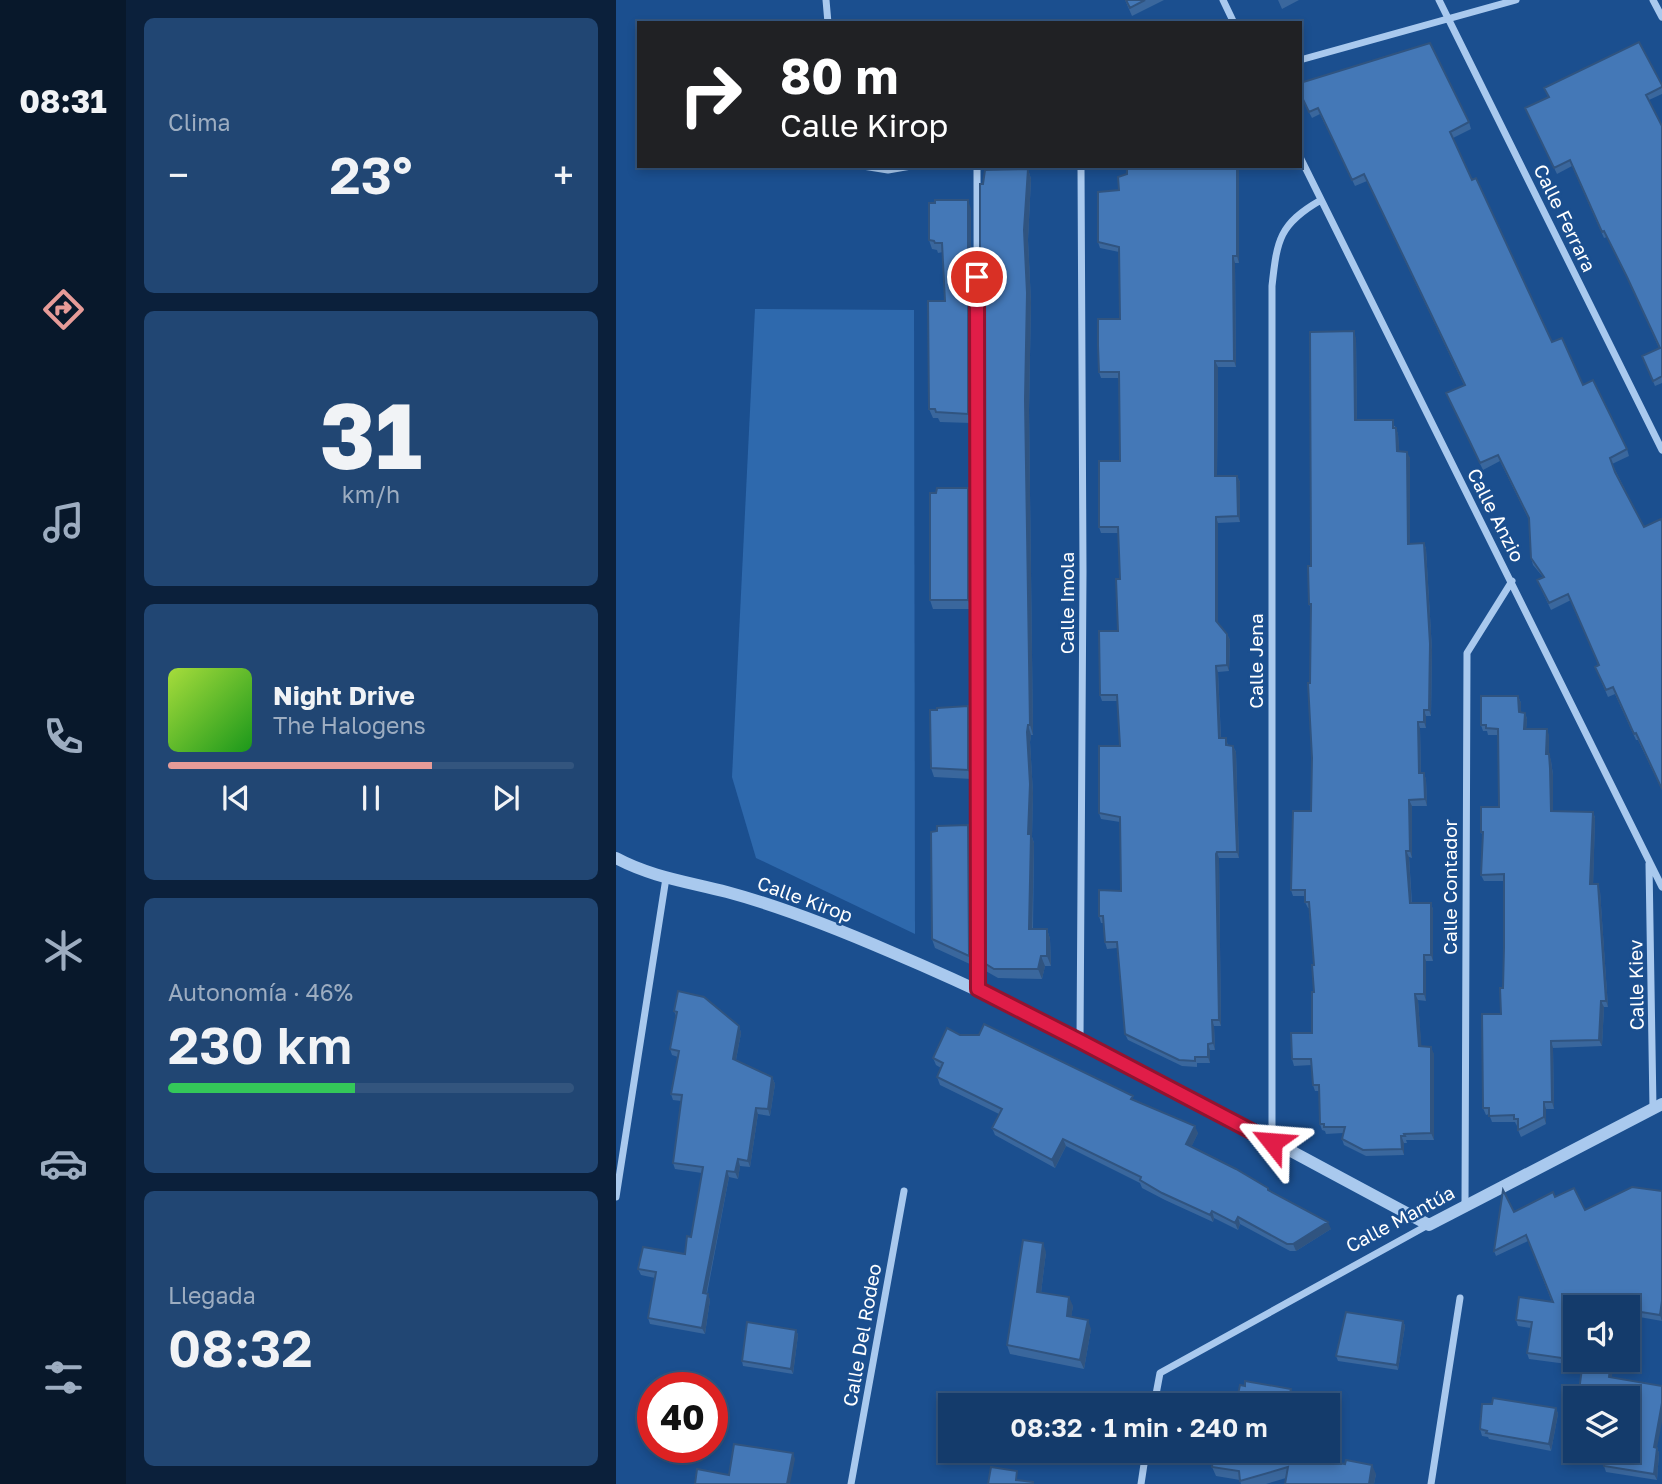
<!DOCTYPE html>
<html lang="es">
<head>
<meta charset="utf-8">
<style>
	:root { --surface:#143b6b; --page:#214673; --text:#f1f3f6; --muted:#9dadc1; --line:#33557e; --accent:#e69b98 }
	body { margin:0; font-family:"Golos Text",sans-serif; background:var(--page); color:var(--text); height:100vh; display:flex; flex-direction:column; font-size:26px; white-space:nowrap }
	* { box-sizing:border-box; margin:0 }
	p { font-size:23px; color:var(--muted) }
	.icon { flex:none; width:38px; height:38px; fill:none; stroke:currentColor; stroke-width:2; stroke-linecap:round; stroke-linejoin:round }
	.map { position:relative; flex:1; overflow:hidden }
	.sheet { display:flex; flex-direction:column; gap:18px; padding:18px; background:#0b203b; width:490px }
	.sheet>* { flex:none }
	.hud { position:absolute; left:21px; top:21px; width:665px; height:147px; border-radius:0px; box-shadow:0 4px 10px #0003,0 0 0 2px var(--line); background:#202124; color:#fff; overflow:hidden }
	.controls { position:absolute; left:947px; top:1295px; display:grid; gap:14px }
	.controls a { display:grid; place-items:center; width:77px; height:77px; border-radius:0px; background:var(--surface); box-shadow:0 4px 10px #0003,0 0 0 2px var(--line); font-size:35px }
	.speed { position:absolute; left:21px; top:1372px; display:flex; gap:14px; font-size:35px; font-weight:700; text-align:center }
	.speed>* { display:grid; place-content:center; width:91px; height:91px; border-radius:50%; background:var(--surface); box-shadow:0 4px 10px #0003,0 0 0 2px var(--line); line-height:1 }
	.speed .limit { border:10px solid #d22; background:#fff; color:#111 }
	.pin { position:absolute; display:grid; place-items:center; width:60px; height:60px; color:#fff; margin:-30px; border:4px solid #fff; border-radius:50%; box-shadow:0 2px 7px #0007 }
	.me { position:absolute; width:77px; margin:-38px; rotate:298deg; stroke-linejoin:round; filter:drop-shadow(0 0 5px #0008) }
	.turn { display:flex; align-items:center; gap:24px; height:147px; padding:0 28px; font-size:32px }
	.turn .icon { width:91px; height:91px; stroke-width:2.5 }
	.turn b { display:block; font-size:49px; line-height:60px }
	.big { font-size:52px; font-weight:600; line-height:1.1 }
	.sheet .card { flex:1; display:flex; flex-direction:column; justify-content:center; gap:10px; min-width:0; padding:0 24px; border-radius:10px; background:var(--page) }
	.sheet .dial { align-items:center; gap:0 }
	.dial b { font-size:91px; line-height:1 }
	.song { display:flex; align-items:center; gap:21px }
	.cover { width:84px; height:84px; border-radius:10px; background:linear-gradient(135deg,hsl(80 70% 55%),hsl(120 70% 35%)) }
	.played { height:7px; border-radius:4px; background:linear-gradient(90deg,var(--accent) 65%,var(--line) 65%) }
	.keys { display:flex; justify-content:space-around; direction:ltr }
	.heat { display:flex; justify-content:space-between; align-items:center; font-size:38px; direction:ltr }
	.charge { height:10px; border-radius:5px; background:linear-gradient(90deg,#34c759 46%,var(--line) 0) }
	.trip { position:absolute; left:322px; top:1393px; width:402px; height:70px; border-radius:0px; background:var(--surface); box-shadow:0 4px 10px #0003,0 0 0 2px var(--line); font-weight:600; line-height:70px; text-align:center }
	main { display:flex; flex:1; min-height:0 }
	.tabs { display:flex; flex-direction:column; width:126px; justify-content:space-around; align-items:center; background:#08182b; color:var(--muted) }
	.tabs .icon { width:49px; height:49px }
	.tabs .active { color:var(--accent) }
	.tabs b { font-size:32px; color:var(--text) }
	.map>svg:first-child { display:block }
	.green { fill:#2e69ad }
	.lines { fill:none; stroke-linecap:round; stroke-linejoin:round }
	.minor { stroke:#a9c9ee; stroke-width:7 }
	.tertiary { stroke:#a9c9ee; stroke-width:12 }
	.wall { fill:#3a679d }
	.shaded-wall { fill:#305480 }
	.building { fill:#4478b7; stroke:#305480; stroke-width:2 }
	.route-casing { stroke:#92132f; stroke-width:18 }
	.route { stroke:#e11d48; stroke-width:12 }
	.labels { text-anchor:middle; stroke-width:5; stroke-linejoin:round; paint-order:stroke }
	.street-label { font-size:19px; fill:#fff; stroke:#1b4f8f }
</style>
</head>
<body>
<main>
<nav class="tabs">
<b>08:31</b>
<svg class="icon active" aria-label="directions" viewBox="0 0 24 24"><path d="M12 3l9 9-9 9-9-9zM9 14v-3h6M13 9l2 2-2 2"/></svg>
<svg class="icon" aria-label="music" viewBox="0 0 24 24"><path d="M9 18V5l10-2v13"/><circle cx="6" cy="18" r="3"/><circle cx="16" cy="16" r="3"/></svg>
<svg class="icon" aria-label="phone" viewBox="0 0 24 24"><path d="M5 4h4l2 5-3 2q2 4 5 5l2-3 5 2v4C11 20 4 13 5 4z"/></svg>
<svg class="icon" aria-label="climate" viewBox="0 0 24 24"><path d="M12 3v18M4 7l16 10M4 17L20 7"/></svg>
<svg class="icon" aria-label="car" viewBox="0 0 24 24"><path d="M5 17H2v-5l4-1 3-4h7l3 4 3 1v5h-3M9 17h6M6 11h13"/><circle cx="7" cy="17" r="2"/><circle cx="17" cy="17" r="2"/></svg>
<svg class="icon" aria-label="filters" viewBox="0 0 24 24"><path d="M4 7h16M4 17h16"/><circle cx="9" cy="7" r="2"/><circle cx="15" cy="17" r="2"/></svg>
</nav>
<section class="sheet">
<div class="card"><p>Clima</p>
<div class="heat"><a>−</a><b class="big">23°</b><a>+</a></div>
</div>
<div class="card dial"><b>31</b><p>km/h</p></div>
<div class="card">
<div class="song"><i class="cover"></i><div><b>Night Drive</b><p>The Halogens</p></div></div>
<div class="played"></div>
<div class="keys"><svg class="icon" aria-label="previous" viewBox="0 0 24 24"><path d="M18 5L8 12l10 7zM5 5v14"/></svg><svg class="icon" aria-label="pause" viewBox="0 0 24 24"><path d="M8 5v14M16 5v14"/></svg><svg class="icon" aria-label="next" viewBox="0 0 24 24"><path d="M6 5l10 7-10 7zM19 5v14"/></svg></div>
</div>
<div class="card"><p>Autonomía · 46%</p><b class="big">230 km</b><div class="charge"></div></div>
<div class="card"><p>Llegada</p><b class="big">08:32</b></div>
</section>
<div class="map">
<svg width="1046" height="1484" viewBox="0 0 1046 1484">
	<rect width="100%" height="100%" fill="#1b4f8f"/>
	<path class="green" d="M139 309 298 310 299 934 140 858 116 777Z"/>
	<g class="lines">
		<path class="minor" d="M210 0 212 23
			M607 0 618 23
			M823 0 1046 450
			M1037 0 1046 17
			M684 60 900 0
			M684 157 1046 887
			M247 166 272 170 295 166
			M361 166 362 989
			M1033 864 1037 1108
			M464 1041 467 572 465 166
			M656 1141V286C661 240 663 224 705 200
			M0 1197 50 878
			M849 1206 851 653 896 581
			M538 1405 544 1373 812 1225
			M235 1484 288 1191
			M525 1484 530 1451
			M815 1484 844 1298"/>
		<path class="tertiary" d="M0 858C35 877 73 882 111 892 167 907 222 929 275 952 460 1030 635 1131 813 1225L1046 1104"/>
	</g>
	<path class="wall" d="M509 0H548L516 16Z
		M662 0H683L666 9Z
		M684 83 853 122 855 129 837 138 856 180 936 342 967 385 1011 449 1013 456 996 464 1028 527 1046 522V790L1022 740H1020L999 694 992 697 979 667 983 665 955 600 935 610 921 580 927 577 917 565 915 558 913 520 884 461 867 470 830 393 848 385 751 181 739 186 704 114 696 118 684 95Z
		M1046 85V94L1033 100 1046 126V383L1039 386 1026 356 1043 348 1014 283 991 237 988 238 956 166 941 174 909 108 932 97 928 88Z
		M511 166H623V263H619L620 367H602L601 476H621L624 482V522L602 523V623L611 634 614 640 613 671 602 672 605 738H610L612 746H617L620 752 623 858H603V860L605 1026H598L599 1050H594V1063H581V1067L566 1066 512 1040 509 1034 501 948 491 949 489 942 487 923H485L483 916 505 891 504 822 485 819 483 813 504 746 501 701H486L484 695 502 631 504 579 502 533H485L483 527 504 461 503 378H485L483 372 504 319 503 252 484 248 482 242 503 190 511 174Z
		M412 169 415 179 412 240 415 302 413 410 417 735H415L414 742 417 793 416 837 418 843 417 929H431L434 939 435 966H429L426 979 382 978 368 970 365 961 367 825 369 649 367 608 364 599 367 184Z
		M355 209V423L324 422 322 418H317L313 409 329 301 327 252 322 253 321 250 316 249 313 240Z
		M740 338 741 420 779 426 782 434 783 451 794 458V544L808 543 810 549 816 650 815 716H810V728H804L805 773H808L810 780 811 806H796V858L793 857 796 903H815L817 910V961H810V1001L802 1000 805 1046 818 1054V1140H790L791 1143H788V1155L750 1156 728 1145 726 1139 727 1133 710 1134 709 1131 706 1130 704 1124 703 1091H699L697 1085 696 1065 678 1066 676 1059 696 1033 698 992V965L693 908H692L689 902V896H677L675 890 695 811 696 758 694 683 695 609 693 604 695 566Z
		M352 488 355 497V609H317L314 600 320 493Z
		M902 696 905 703V712L909 713 911 719 910 729 933 735V754L935 761 937 775V811L977 812 979 818 977 884 984 891 992 1007H988L986 1046 937 1048 938 1109H930V1124L905 1137 902 1130V1125L901 1126 899 1122H876L873 1114 870 1115 867 1108 885 1014 887 988 888 947V881H868L865 875 867 837 865 832 883 807 882 735H872L871 731H867L865 725Z
		M356 715V779L318 777 315 768Z
		M352 825 356 834V965L319 948 316 939 321 831Z
		M58 1011 123 1026 125 1033 120 1060 156 1077 159 1084 154 1116 142 1114 134 1167 124 1166 122 1179 113 1177 91 1294 94 1300 89 1334 34 1324 32 1318 39 1278 25 1275 22 1269 69 1254 75 1237 86 1173 59 1169 57 1163 65 1101 57 1100 55 1094 62 1057 56 1055 54 1049 60 1016Z
		M344 1035 518 1100 582 1133 575 1147 653 1191 715 1229 680 1251H674L624 1224 622 1230 598 1218 597 1222 549 1200 526 1188 524 1183 450 1146 439 1168 379 1135 376 1128 383 1114 324 1085 321 1077 325 1068 320 1065 317 1058Z
		M1016 1187 1046 1321 1012 1315V1307H959L998 1360 995 1377 1041 1448 1043 1453 1041 1480 990 1472 988 1466 1012 1451 966 1366 913 1359 911 1353 915 1328 902 1326 900 1320 936 1302 912 1241 880 1256 878 1251 898 1212 939 1197 969 1210Z
		M430 1252 425 1293 457 1306 455 1317 475 1329 468 1369 394 1354 391 1345Z
		M787 1321 789 1326 782 1370 722 1361 720 1356Z
		M180 1330 182 1335 177 1374 127 1366 126 1361Z
		M940 1408 942 1414 935 1451 873 1439 872 1437 866 1436 864 1429Z
		M712 1455 715 1462 760 1474 758 1484H669L670 1478 650 1484H625L624 1480 600 1476 596 1467Z"/>
	<path class="shaded-wall" d="M621 166H623V263L621 256Z
		M412 169 415 179 412 240 415 302 413 410 417 735 414 725 409 400 408 230Z
		M352 200 355 209V423L352 414Z
		M617 256 619 263 620 367 618 361Z
		M738 331 740 338 741 426 739 420Z
		M599 361 602 367 601 482 599 476Z
		M780 428 782 434 784 458 781 451Z
		M791 452 794 458V550L792 544Z
		M621 476 624 482V522L622 516Z
		M352 488 355 497V609L352 600Z
		M600 517 602 523V627L600 621Z
		M808 543 810 549 816 650 815 716 813 710Z
		M611 634 614 640 613 671 611 665Z
		M600 666 602 672 605 744 603 738Z
		M902 696 905 703V719L903 712Z
		M352 706 356 715V779L352 770Z
		M808 710 810 716V728L808 722Z
		M909 713 911 719 910 735 908 729Z
		M802 722 804 728 805 780 803 773Z
		M412 725 415 735 414 742 417 793 416 837 418 843 416 939 413 929Z
		M931 729 933 735V754L935 761 937 775V817L935 811 930 754Z
		M617 746 620 752 623 858 621 852Z
		M808 773 810 780 811 806 809 799Z
		M793 800 796 806V858L794 851Z
		M977 812 979 818 977 891 974 884Z
		M352 825 356 834V965L353 956Z
		M790 851 793 857 796 910 794 903Z
		M601 852 603 858 605 1026 603 1020Z
		M982 884 984 891 992 1007 990 1001Z
		M815 903 817 910V961L815 955Z
		M431 929 434 939 435 966 431 956Z
		M808 955 810 961V1001L808 994Z
		M425 956 429 966 426 979 422 969Z
		M799 994 802 1000 806 1053 803 1046Z
		M985 1001 988 1007 986 1046 983 1040Z
		M596 1020 598 1026 599 1050 597 1043Z
		M123 1026 125 1033 119 1065 117 1059Z
		M935 1041 937 1048 938 1109 936 1102Z
		M592 1044 594 1050V1063L592 1057Z
		M815 1047 818 1054V1140L815 1133Z
		M156 1077 159 1084 154 1116 152 1109Z
		M928 1102 930 1109V1124L928 1117Z
		M140 1108 142 1114 134 1167 132 1161Z
		M579 1126 582 1133 573 1152 570 1144Z
		M785 1136 788 1143V1155L786 1149Z
		M447 1139 450 1146 439 1168 436 1160Z
		M122 1159 124 1166 122 1179 119 1172Z
		M111 1171 113 1177 89 1300 87 1293Z
		M596 1211 598 1218 597 1222 594 1215Z
		M622 1217 624 1224 622 1230 619 1223Z
		M712 1222 715 1229 680 1251 677 1244Z
		M427 1243 430 1252 424 1301 421 1292Z
		M92 1294 94 1300 89 1334 86 1328Z
		M453 1297 457 1306 454 1326 451 1316Z
		M1046 1301V1321L1044 1315Z
		M472 1320 475 1329 468 1369 464 1360Z
		M787 1321 789 1326 782 1370 781 1365Z
		M180 1330 182 1335 177 1374 175 1369Z
		M995 1360H998L995 1383 993 1377Z
		M675 1389 678 1398 677 1405H671Z
		M1046 1403V1422L1041 1448 1043 1453 1041 1480 1038 1474V1447Z
		M940 1408 942 1414 935 1451 933 1444Z
		M177 1453 179 1459 174 1484H171Z
		M756 1465 760 1474 758 1484H753Z"/>
	<path class="building" d="M510 0H529L514 8Z
		M1023 42 1046 85V87L1030 95 1046 126V376L1037 381 1026 356 1044 348 1011 277 988 231 986 232 954 160 938 168 909 108 933 97 928 88Z
		M814 43 853 122 834 132 856 180 860 178 936 342 946 338 967 385 977 380 1011 449 994 458 999 472 1028 527 1045 519 1046 522V789L1020 733 1018 734 997 687 990 690 979 667 983 665 952 594 933 603 921 580 928 577 915 558 913 518 882 455 864 463 853 440 830 393 849 385 748 174 736 180 702 108 693 112 684 93V83Z
		M511 166H621V256H617L618 361H599V476H621L622 516 600 517V621L611 634V665L600 666 603 738H610V745L617 746 621 852H601L600 854 603 1020H596L597 1043 592 1044V1057H579V1061L563 1060 509 1034 501 942H489L487 916H483V890L505 891 504 817 483 813V746H504L501 695H484L483 631H502L500 579H504L502 527H483V461H504L503 372H483L482 346V319H504L503 247 482 242V192L503 190 502 177 511 174Z
		M412 169 408 230 411 293 409 400 414 725H412L411 732 414 784 412 834H415L413 929H431V956H425L422 969H378L365 961 364 825H367L364 792V705H368L369 649 367 599H364V184H367L369 170Z
		M319 200H352V414L320 412 319 409H313L312 301H329L326 243H319L318 241 313 240V203H319Z
		M738 331 739 420H777V428H780L781 451 791 452 792 544 808 543 814 644 813 710H808V722H802L803 773H808L809 799 793 800 794 851H790L794 903H815V955H808V994H799L803 1046 815 1047V1133L788 1134 789 1136H785L786 1149 747 1150 726 1139 729 1127H708V1124H704L703 1085H697L695 1059H676L675 1033H696V992H698L696 965H698L693 902H689V890H675L677 811H695L696 758 692 683H694L695 604H693L692 566H695L694 332Z
		M321 488H352V600H314V493H320Z
		M865 696H902L903 712 909 713 908 729H931L930 754H933L934 768 935 811 977 812 974 884H982L990 1001H985L983 1040 935 1041 936 1102H928V1117L902 1130V1119H898V1115L873 1116V1108H867L866 1014H885L884 988H887L888 947V874L865 875 867 832H865V807H883L882 729 870 728V725H865Z
		M352 706V770L315 768 314 710H321V708Z
		M352 825 353 956 316 939 315 832 321 831V826Z
		M62 991 88 997 123 1026 117 1059 156 1077 152 1109 140 1108 132 1161 122 1159 119 1172 111 1171 87 1293 92 1294 86 1328 32 1318 40 1272 22 1269 27 1247 69 1254 71 1236 75 1237 87 1167 57 1163 66 1095 55 1094 63 1051 54 1049 61 1012 58 1011Z
		M368 1024 517 1096 515 1099 579 1126 570 1144 620 1169 652 1188V1190L712 1222 677 1244H671L622 1217 619 1223 596 1211 594 1215 546 1193 524 1180 525 1177 447 1139 436 1160 376 1128 386 1109 321 1077 327 1063 317 1058 331 1028 344 1035H363Z
		M1016 1187 1046 1191V1301L1044 1315 1012 1310V1307H959V1360H995L993 1377 1046 1386V1403L1038 1447 1041 1448 1038 1474 988 1466 989 1451H1012V1398H962L967 1361 911 1353 916 1322 900 1320 903 1297 937 1302 910 1235 878 1251 887 1190 898 1212 937 1192 939 1197 958 1188 969 1210Z
		M407 1240 427 1243 421 1292 453 1297 451 1316 472 1320 464 1360 391 1345Z
		M730 1312 787 1321 781 1365 720 1356Z
		M131 1322 180 1330 175 1369 126 1361Z
		M629 1381 675 1389 671 1405H591L594 1394 621 1399 624 1385 629 1386Z
		M877 1398 940 1408 933 1444 870 1433 871 1431 864 1429 866 1404H876Z
		M118 1444 177 1453 171 1484H79L81 1469 113 1475Z
		M598 1451H689L712 1455 699 1459 729 1464 730 1460 756 1465 753 1484H669L672 1467 624 1481 623 1471 596 1467Z
		M375 1467 401 1471 400 1480 417 1482V1484H372Z"/>
	<g class="lines">
		<g class="route-casing">
			<path id="route" d="M361 277 362 989 464 1041 656 1142"/>
		</g>
		<use href="#route" class="route"/>
	</g>
	<g class="labels">
		<g class="street-label">
			<text transform="translate(949 218) rotate(64)" y="7">Calle Ferrara</text>
			<text transform="translate(880 515) rotate(63)" y="7">Calle Anzio</text>
			<text transform="translate(451 603) rotate(-90)" y="7">Calle Imola</text>
			<text transform="translate(640 661) rotate(-90)" y="7">Calle Jena</text>
			<text transform="translate(834 887) rotate(-90)" y="7">Calle Contador</text>
			<text transform="translate(189 899) rotate(20)" y="7">Calle Kirop</text>
			<text transform="translate(1020 985) rotate(-91)" y="7">Calle Kiev</text>
			<text transform="translate(784 1219) rotate(-28)" y="7">Calle Mantúa</text>
			<text transform="translate(246 1335) rotate(-80)" y="7">Calle Del Rodeo</text>
		</g>
	</g>
</svg>
<div class="controls">
<a><svg class="icon" aria-label="sound" viewBox="0 0 24 24"><path d="M4 9h4l5-4v14l-5-4H4zM17 9q2 3 0 6"/></svg></a>
<a><svg class="icon" aria-label="layers" viewBox="0 0 24 24"><path d="M12 4l9 5-9 5-9-5zM3 14l9 5 9-5"/></svg></a>
</div>
<div class="speed"><div class="limit">40</div></div>
<div class="pin" style="left:361px;top:277px;background:#d93025"><svg class="icon" aria-label="arrive" viewBox="0 0 24 24"><path d="M6 21V4h12l-3 4 3 4H6"/></svg></div>
<svg class="me" style="left:656px;top:1142px" viewBox="-20 -20 40 40"><path d="M0-17L14 15 0 8-14 15z" fill="#e11d48" stroke="#fff" stroke-width="4"/></svg>
<div class="trip">08:32 · 1 min · 240 m</div>
<div class="hud">
<div class="turn"><svg class="icon" aria-label="right" viewBox="0 0 24 24"><path d="M7 20v-9h11M14 6l5 5-5 5"/></svg><div><b>80 m</b>Calle Kirop</div></div>
</div>
</div>
</main>
</body>
</html>
